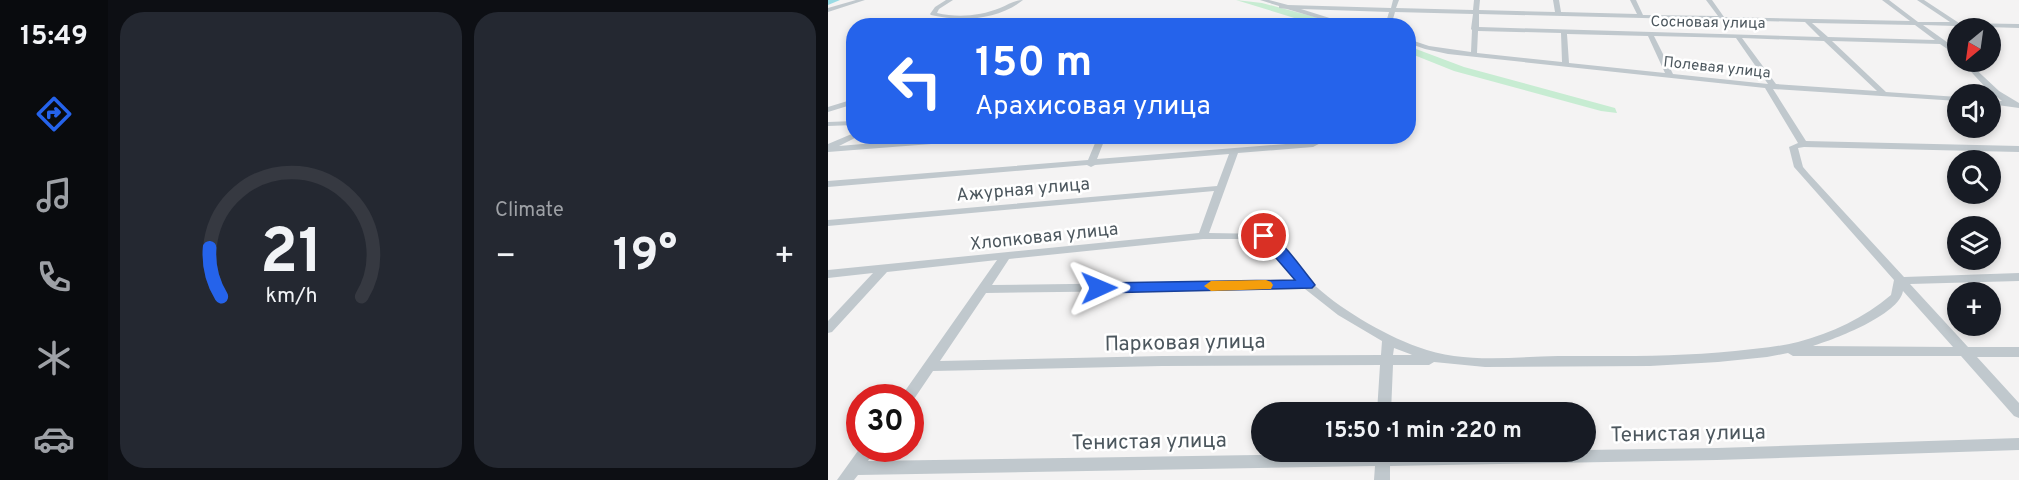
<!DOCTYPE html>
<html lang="en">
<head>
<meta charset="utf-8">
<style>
	:root { --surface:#171b24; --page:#242831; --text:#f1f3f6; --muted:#9ea1a6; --line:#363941; --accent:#2563eb }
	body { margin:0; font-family:Overpass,sans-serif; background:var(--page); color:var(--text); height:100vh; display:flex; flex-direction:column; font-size:22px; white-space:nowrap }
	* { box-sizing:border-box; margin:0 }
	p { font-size:20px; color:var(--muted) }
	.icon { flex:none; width:33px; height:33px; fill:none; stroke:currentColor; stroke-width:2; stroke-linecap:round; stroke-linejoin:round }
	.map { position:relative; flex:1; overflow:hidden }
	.panel { display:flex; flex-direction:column; gap:12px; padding:12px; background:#0d0f14; width:720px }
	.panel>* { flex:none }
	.banner { position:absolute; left:18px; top:18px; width:570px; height:126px; border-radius:24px; box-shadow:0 3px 9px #0003; background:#2563eb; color:#fff; overflow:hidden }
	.needle { width:39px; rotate:209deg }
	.fabs { position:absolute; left:1119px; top:18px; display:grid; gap:12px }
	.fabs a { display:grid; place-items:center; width:54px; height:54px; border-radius:50%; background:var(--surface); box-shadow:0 3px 9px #0003; font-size:30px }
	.speed { position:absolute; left:18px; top:384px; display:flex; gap:12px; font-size:30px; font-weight:700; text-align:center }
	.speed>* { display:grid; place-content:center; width:78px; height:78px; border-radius:50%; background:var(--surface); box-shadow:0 3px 9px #0003; line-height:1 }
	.speed .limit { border:9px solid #d22; background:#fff; color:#111 }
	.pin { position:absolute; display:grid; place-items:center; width:51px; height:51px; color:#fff; margin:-26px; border:3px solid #fff; border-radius:50%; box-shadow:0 2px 6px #0007 }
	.me { position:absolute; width:66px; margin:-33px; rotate:89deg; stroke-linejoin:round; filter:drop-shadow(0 0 4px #0008) }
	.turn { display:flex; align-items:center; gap:21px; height:126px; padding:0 30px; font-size:27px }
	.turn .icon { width:78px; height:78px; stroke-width:2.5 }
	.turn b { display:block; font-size:42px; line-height:51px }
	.big { font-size:45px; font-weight:700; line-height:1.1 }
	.panel .card { flex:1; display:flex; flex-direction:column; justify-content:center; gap:9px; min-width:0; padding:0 21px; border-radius:24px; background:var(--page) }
	.panel .dial { align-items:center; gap:0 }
	.dial svg { height:156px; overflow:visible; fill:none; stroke:var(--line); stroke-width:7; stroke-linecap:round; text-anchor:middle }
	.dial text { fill:var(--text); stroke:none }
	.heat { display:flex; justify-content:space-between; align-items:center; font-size:33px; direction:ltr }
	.panel .tiles { flex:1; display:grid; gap:12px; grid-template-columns:repeat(2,1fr) }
	.trip { position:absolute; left:423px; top:402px; width:345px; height:60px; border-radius:30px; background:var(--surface); box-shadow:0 3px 9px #0003; font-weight:700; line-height:60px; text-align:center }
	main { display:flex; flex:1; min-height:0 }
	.menu { display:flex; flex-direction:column; width:108px; justify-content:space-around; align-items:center; background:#090b0e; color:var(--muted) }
	.menu .icon { width:42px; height:42px }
	.menu .on { color:var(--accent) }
	.menu b { font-size:27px; color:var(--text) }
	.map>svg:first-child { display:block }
	.green { fill:#c7ecd2 }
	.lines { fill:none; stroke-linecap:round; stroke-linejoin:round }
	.river { fill:#99dbe4; fill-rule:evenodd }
	.minor { fill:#c0c8cd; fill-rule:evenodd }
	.route { fill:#2563eb; stroke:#184099; stroke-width:1.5 }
	.slow { fill:#f59e0b }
	.labels { text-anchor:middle; stroke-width:5; stroke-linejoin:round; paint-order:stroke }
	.far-street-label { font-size:15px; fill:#4c575e; stroke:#fff }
	.street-label { font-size:18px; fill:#4c575e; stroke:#fff }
	.near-street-label { font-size:21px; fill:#4c575e; stroke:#fff }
</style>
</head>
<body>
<main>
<nav class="menu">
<b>15:49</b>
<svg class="icon on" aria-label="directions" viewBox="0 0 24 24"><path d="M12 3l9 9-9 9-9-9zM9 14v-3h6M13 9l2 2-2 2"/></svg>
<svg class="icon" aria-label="music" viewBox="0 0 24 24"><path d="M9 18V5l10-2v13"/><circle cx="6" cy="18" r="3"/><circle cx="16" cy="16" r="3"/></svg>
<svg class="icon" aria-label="phone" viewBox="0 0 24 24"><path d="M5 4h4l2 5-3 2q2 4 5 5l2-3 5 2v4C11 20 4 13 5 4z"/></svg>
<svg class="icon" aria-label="climate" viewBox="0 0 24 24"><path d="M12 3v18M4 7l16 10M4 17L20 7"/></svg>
<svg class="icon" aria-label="car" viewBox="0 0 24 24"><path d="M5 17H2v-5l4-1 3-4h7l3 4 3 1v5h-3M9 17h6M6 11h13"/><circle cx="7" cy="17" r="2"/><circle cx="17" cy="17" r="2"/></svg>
</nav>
<section class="panel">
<div class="tiles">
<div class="card dial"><svg viewBox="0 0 100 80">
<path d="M14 69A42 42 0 1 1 86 69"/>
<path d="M14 69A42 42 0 0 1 8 44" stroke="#2563eb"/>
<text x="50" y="56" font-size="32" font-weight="700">21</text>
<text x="50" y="72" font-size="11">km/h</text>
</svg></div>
<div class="card"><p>Climate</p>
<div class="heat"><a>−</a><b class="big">19°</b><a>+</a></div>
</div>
</div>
</section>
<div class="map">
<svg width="1191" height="480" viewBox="0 0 1191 480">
	<rect width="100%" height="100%" fill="#f4f3f3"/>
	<path class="green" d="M408 0 434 3 517 25H489Z
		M580 46 636 67 787 108 789 113 773 111 626 71 581 53Z"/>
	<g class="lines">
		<path class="river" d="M0 0H12L0 5Z"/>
		<path class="minor" d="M28 0H37L0 12V8Z
			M118 0H125L111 9 109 13C130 18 152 16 172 8 180 5 186 0 195 0 170 20 133 22 103 15L102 14 107 7Z
			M432 0H441L460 5 563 8 565 0H571L568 8 645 10 646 0H652L651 10 727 12 725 0H731L733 12 809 14 802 0H808L815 15 890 16 878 0H884L896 17 1082 21 1054 0H1061L1090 22H1122L1089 0H1096L1131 23 1191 24V28L1095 25 1130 50V56L1112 44 1004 41 1058 92 1130 97V101L945 89 978 141 1191 146V152L976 147 970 148 975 167 981 174 1076 277 1191 273V281L1082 284 1140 347H1191V357H1149L1191 403V418L1186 416 1133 356H965L960 353 939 357 890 362 822 366 657 367 606 362 601 365H565L563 412H549L552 365 334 366 105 371 84 402H82V398H72L169 260 59 272 4 332 0 333V321L45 273 0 278V270L371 233 386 191 0 226V220L389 186 401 154 267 165 263 167 259 165 0 187V181L260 160 270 136H278L269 159 483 142 494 136H506L485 147 410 153 381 233 440 234C456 248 468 265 482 281 510 308 554 334 590 347 634 364 684 357 730 356 789 356 848 357 907 351 928 349 949 347 970 342 1004 333 1036 318 1063 295L1066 280 966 167 961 147 970 143 937 88 620 54 597 49 580 43V39L601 46 643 52 644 30 643 29 645 14 567 12 563 26H557L561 12 473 9 527 26H516L459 9 451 8V6ZM651 14 977 22 992 37 651 27ZM984 23 1087 25 1107 40 1000 37ZM650 31 733 33 734 62 649 53ZM739 34 820 36 837 73 741 63ZM826 36 908 38 940 84 845 74ZM914 38 996 41 1049 91 948 84ZM375 239H433L449 255 470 281 164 285 181 259ZM477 289 510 315 554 341 553 355 334 356 112 361 158 293ZM1075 291 1125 347 985 346C1007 339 1071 315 1075 291ZM566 348 582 354 584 355H565Z
			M1134 62H1140L1171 91 1191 103V108L1162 104V100L1174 101 1159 89Z
			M26 99V104L0 112V107Z
			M26 121V125L0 126V122Z
			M26 133V136L29 137 11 146 129 136H172L168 139 0 152V144Z
			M1191 438V450L889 460 562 466V480H546L547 466 30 475 26 480H9L32 448H48L40 461 548 453V452L562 453 758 452V450L889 448Z"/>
	</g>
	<path class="route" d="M436 232C453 237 473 268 484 281L487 285 484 288 271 293 264 288 271 283 467 280 429 236Z"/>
	<path class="slow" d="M438 280 443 282 445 285 443 289 383 291 376 286 383 281Z"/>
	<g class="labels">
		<g class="far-street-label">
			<text transform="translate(880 22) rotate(1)" y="5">Сосновая улица</text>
			<text transform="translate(889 67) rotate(6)" y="5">Полевая улица</text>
		</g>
		<g class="street-label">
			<text transform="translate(195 189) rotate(-5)" y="6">Ажурная улица</text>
			<text transform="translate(216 236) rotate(-6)" y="6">Хлопковая улица</text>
		</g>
		<g class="near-street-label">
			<text transform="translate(357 342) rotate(-1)" y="7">Парковая улица</text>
			<text transform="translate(860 433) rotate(-1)" y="7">Тенистая улица</text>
			<text transform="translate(321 441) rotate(-1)" y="7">Тенистая улица</text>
		</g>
	</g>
</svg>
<div class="fabs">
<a><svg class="needle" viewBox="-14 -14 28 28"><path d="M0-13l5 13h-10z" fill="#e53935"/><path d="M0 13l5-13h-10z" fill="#9ea1a6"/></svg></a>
<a><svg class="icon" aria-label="sound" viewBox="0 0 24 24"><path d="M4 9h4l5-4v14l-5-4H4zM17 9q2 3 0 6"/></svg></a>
<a><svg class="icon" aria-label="search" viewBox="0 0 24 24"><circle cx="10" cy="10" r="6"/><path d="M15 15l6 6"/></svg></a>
<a><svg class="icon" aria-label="layers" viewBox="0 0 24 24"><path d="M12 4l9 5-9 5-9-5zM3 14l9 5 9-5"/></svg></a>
<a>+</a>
</div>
<div class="speed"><div class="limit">30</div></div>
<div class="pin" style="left:436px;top:236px;background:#d93025"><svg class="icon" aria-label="arrive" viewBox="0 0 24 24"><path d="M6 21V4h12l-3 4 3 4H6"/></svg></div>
<svg class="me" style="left:271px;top:288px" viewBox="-20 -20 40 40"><path d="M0-17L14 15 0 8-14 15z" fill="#2563eb" stroke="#fff" stroke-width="4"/></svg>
<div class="trip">15:50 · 1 min · 220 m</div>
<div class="banner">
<div class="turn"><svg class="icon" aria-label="left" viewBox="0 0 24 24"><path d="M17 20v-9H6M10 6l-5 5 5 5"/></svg><div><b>150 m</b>Арахисовая улица</div></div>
</div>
</div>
</main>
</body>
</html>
